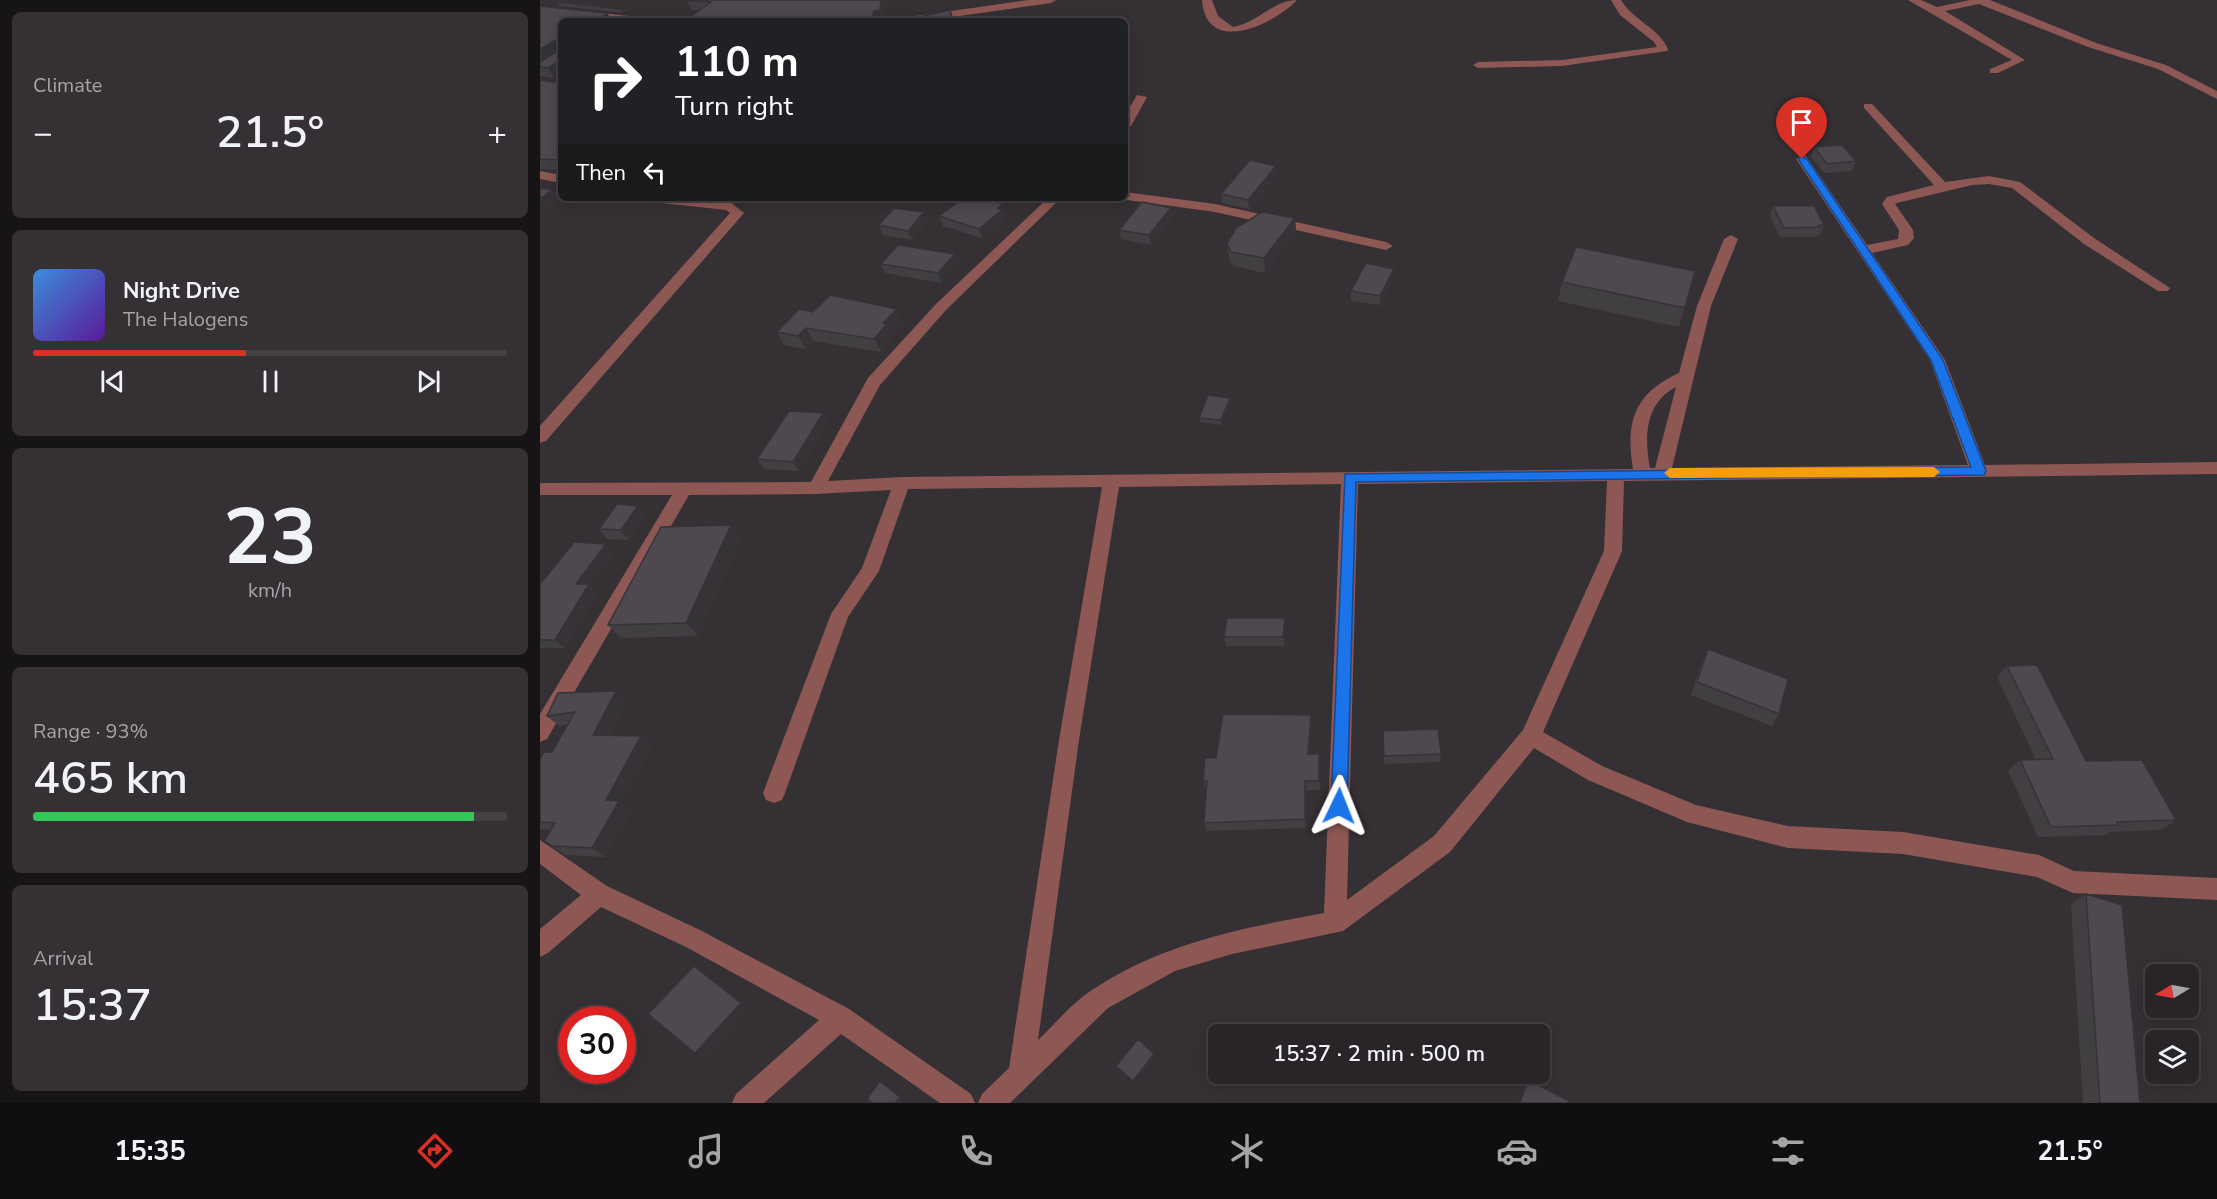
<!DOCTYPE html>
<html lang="en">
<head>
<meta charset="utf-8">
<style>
	:root { --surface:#282427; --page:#343033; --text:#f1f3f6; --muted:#a5a4a7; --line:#444144; --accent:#d93025 }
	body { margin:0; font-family:"Nunito Sans",sans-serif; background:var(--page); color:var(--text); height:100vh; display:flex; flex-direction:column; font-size:22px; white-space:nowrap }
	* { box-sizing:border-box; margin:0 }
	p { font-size:20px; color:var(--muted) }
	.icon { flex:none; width:33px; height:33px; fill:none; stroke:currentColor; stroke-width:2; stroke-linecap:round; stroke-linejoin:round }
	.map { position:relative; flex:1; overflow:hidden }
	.side { display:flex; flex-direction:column; gap:12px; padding:12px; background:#161415; width:540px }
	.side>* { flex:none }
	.banner { position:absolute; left:18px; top:18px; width:570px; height:183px; border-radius:9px; box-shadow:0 3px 15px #0003,0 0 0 2px var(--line); background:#202124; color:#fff; overflow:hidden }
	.needle { width:39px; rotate:260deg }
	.buttons { position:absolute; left:1605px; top:964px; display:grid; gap:12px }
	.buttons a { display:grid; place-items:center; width:54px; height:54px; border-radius:9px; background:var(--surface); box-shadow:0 3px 15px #0003,0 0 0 2px var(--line); font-size:30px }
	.speed { position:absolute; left:18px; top:1006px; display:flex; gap:12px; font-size:30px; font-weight:700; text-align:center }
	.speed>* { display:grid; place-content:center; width:78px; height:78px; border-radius:50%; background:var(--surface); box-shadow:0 3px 15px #0003,0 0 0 2px var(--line); line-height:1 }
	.speed .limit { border:9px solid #d22; background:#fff; color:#111 }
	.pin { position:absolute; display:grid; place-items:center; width:51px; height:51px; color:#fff; margin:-62px -26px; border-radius:50% 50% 50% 0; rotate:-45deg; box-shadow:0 0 6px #0007 }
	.pin .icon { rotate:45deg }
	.me { position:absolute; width:66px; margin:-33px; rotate:2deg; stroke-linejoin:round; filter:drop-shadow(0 0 4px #0008) }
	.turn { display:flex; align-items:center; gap:21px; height:126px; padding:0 18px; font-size:27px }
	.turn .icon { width:78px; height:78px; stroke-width:2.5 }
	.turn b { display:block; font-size:42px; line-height:51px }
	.then { display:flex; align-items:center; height:57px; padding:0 18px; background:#0003; gap:12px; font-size:22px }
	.big { font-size:45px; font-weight:600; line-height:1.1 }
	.side .widget { flex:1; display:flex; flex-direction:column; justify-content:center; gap:9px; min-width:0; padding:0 21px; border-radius:9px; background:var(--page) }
	.side .dial { align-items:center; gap:0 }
	.dial b { font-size:78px; line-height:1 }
	.song { display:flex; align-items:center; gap:18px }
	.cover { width:72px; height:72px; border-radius:9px; background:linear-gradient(135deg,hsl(210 70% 55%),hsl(270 70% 35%)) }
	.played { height:6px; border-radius:3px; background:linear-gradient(90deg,var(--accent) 45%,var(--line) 45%) }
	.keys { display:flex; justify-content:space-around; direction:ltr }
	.heat { display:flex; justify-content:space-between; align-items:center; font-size:33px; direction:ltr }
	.charge { height:9px; border-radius:4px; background:linear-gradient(90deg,#34c759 93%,var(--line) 0) }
	.trip { position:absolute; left:668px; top:1024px; width:342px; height:60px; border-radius:9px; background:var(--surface); box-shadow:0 3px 15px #0003,0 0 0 2px var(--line); font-weight:600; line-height:60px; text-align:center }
	.dock { display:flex; height:96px; justify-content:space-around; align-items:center; background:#100e10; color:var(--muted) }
	.dock .icon { width:42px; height:42px }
	.dock .active { color:var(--accent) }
	.dock b { font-size:27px; color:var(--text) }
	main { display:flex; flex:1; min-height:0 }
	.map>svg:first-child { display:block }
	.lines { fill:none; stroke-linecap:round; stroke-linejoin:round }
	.minor { fill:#8d5753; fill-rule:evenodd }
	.wall { fill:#423f43 }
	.shaded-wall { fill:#363337 }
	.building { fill:#4d494e; stroke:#363337; stroke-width:1.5 }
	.route { fill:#1a73e8; stroke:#114b97; stroke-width:1.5 }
	.slow { fill:#f59e0b }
</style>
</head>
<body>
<main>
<section class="side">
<div class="widget"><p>Climate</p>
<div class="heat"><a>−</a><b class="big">21.5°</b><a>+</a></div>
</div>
<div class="widget">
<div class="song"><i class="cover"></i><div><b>Night Drive</b><p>The Halogens</p></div></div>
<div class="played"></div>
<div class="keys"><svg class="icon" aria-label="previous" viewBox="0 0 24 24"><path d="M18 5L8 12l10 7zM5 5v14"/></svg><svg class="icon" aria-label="pause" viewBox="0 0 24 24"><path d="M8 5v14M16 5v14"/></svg><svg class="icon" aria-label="next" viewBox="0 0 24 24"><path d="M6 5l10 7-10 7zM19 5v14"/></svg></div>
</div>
<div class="widget dial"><b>23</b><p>km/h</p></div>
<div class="widget"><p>Range · 93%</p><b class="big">465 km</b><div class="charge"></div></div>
<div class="widget"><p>Arrival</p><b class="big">15:37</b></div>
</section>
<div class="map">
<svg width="1677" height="1103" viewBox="0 0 1677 1103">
	<rect width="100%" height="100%" fill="#353034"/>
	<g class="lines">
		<path class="minor" d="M489 0H516L511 3 384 21H357L362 18Z
			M662 0H672L678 16 693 27C717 23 734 0 757 0 735 24 666 57 662 0Z
			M1071 0H1081C1093 20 1119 28 1128 49L1127 51 1022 66 938 68 933 65 938 62 1022 60 1117 47 1114 42 1080 15Z
			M1368 0H1381L1397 7 1430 0H1450L1556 43 1626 65 1677 91V99L1618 69 1548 47 1439 4 1405 11 1485 60 1458 73H1450V69L1472 60Z
			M0 6 106 18 111 21H79L0 12Z
			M597 95 607 97 591 126 585 130V115Z
			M1324 104H1332L1405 182 1449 176 1480 182 1554 238 1630 288 1628 291H1618L1544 244 1472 188 1449 184 1432 185 1357 203 1355 204 1373 230 1374 238 1368 245 1332 253 1405 360 1445 465 1677 462V474L1084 481 1082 551 1003 732 1062 766 1156 805 1248 826 1363 832 1499 855 1534 871 1677 878V900L1533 893 1497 877 1363 854 1248 848 1147 822 1048 780 994 748 910 852 803 931 692 954 635 971 568 1008 470 1103H438L442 1094 469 1068 519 740 562 487 368 489 339 571 308 617 245 793 242 800 234 803 226 800 223 793 291 614 322 568 351 490 276 494 149 495 7 739 0 742V714L132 495H0V483L271 482 328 378 396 304 508 198H521L406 310 340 385 288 481 362 477 1093 469C1085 421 1095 393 1139 373L1157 306 1184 239 1191 235 1198 239 1171 306 1132 468 1428 465 1390 360 1256 159 1262 155 1266 156 1327 245 1358 239 1359 230 1342 204 1347 197 1394 185 1324 108ZM1136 387 1115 468H1110C1104 437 1105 403 1136 387ZM1067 481 1064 551 983 730 894 836 807 900 818 484ZM801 484 784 913C702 928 622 943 552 990 532 1003 515 1024 498 1040L539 740 579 487Z
			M0 171 21 175V183L0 179Z
			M585 192 675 204 846 242 853 246 846 250 675 212 580 199 585 198Z
			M106 198H150L190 202 204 213 6 441 0 443V426L190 213 186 210 112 202Z
			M0 840 67 886 162 931 309 1009 431 1094 435 1103H400L301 1034 224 1103H192L196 1094 279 1020 146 947 61 907 8 953 0 957V929L41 895 0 864Z"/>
	</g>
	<path class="wall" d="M148 0H346L343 19 337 20V21H145L160 10H152L147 1Z
		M17 2 81 9 84 13 20 6Z
		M0 6 67 13 72 21H21V73L14 78 0 76V62L4 60 0 62Z
		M0 80 21 83V170L0 169Z
		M1274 147 1316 161 1312 171 1284 173 1271 157Z
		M736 166 737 176 709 209 682 203 681 194Z
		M1233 206 1284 225 1280 235H1277L1276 237H1240L1230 216Z
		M466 213 464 215 466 220 442 238 403 226 399 216Z
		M633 217 611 245 581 239 579 230Z
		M755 218 756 232 725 273 693 266 689 258 687 243Z
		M388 222 372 240 343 235 339 225Z
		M415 254 418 263 401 283 345 273 341 264Z
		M1155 271 1139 327 1018 301 1022 282Z
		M854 278 840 305 811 301V291Z
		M273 312 363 322 352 334 353 337 341 352 273 341 266 349 244 345 237 332Z
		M691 403 682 425 660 422 659 418Z
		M283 413 289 423 259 471 224 469 217 459Z
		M106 515 89 540 67 539 59 529Z
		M191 525 202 538 158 636 81 638 68 625Z
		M66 544 74 553 50 585 58 593 25 648H0V582H2Z
		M746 627 744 646H686L684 637Z
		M1168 649 1239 714 1232 726 1151 695 1162 662Z
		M1467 666 1546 761 1636 820 1621 830 1570 832 1565 835 1498 837 1468 771 1480 760H1496L1457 677Z
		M87 702 70 735 112 746 82 802 92 810 65 857 25 855 4 841 10 830 0 829V759L12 752 28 724 19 726 7 716Z
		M772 725 770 754 779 764 780 790 767 791 766 828 667 831 664 823 667 790 663 781 676 758Z
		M843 731 901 754 900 762 844 764Z
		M1546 894 1600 1103H1543L1531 904Z
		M988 1080 1033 1103H979L984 1089Z"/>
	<path class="shaded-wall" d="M341 0H346L343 19 337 20V21H331L334 11Z
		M67 13 72 21H58Z
		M16 40 21 48 0 62V49Z
		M21 60V73L14 78 8 68Z
		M736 166 737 176 709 209 708 200Z
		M12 190 19 200 0 214V199Z
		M463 204 466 213 464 215 466 220 442 238 439 229 458 208Z
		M631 208 633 217 611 245 609 235Z
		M384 212 388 222 372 240 368 231Z
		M755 218 756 232 725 273 724 258Z
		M415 254 418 263 401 283 398 273Z
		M854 269V278L840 305V296Z
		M357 309 363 322 352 334 353 337 341 352 334 339 343 323Z
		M266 328 273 341 266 349 258 336Z
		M690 398 691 403 682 425 681 420Z
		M283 413 289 423 259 471 253 462Z
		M98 506 106 515 89 540 81 530Z
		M191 525 202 538 158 636 146 623Z
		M66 544 74 553 50 585 58 593 25 648 15 640 36 584Z
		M745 618 746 627 744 646 743 637Z
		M76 691 87 702 65 744 53 735Z
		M771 715 772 725 769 764 768 754Z
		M101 736 112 746 82 802 92 810 65 857 52 848 66 800Z
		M765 781 767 791 766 828 765 819Z
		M154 966 164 972 211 1008 166 1058 155 1053Z
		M614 1054 616 1056 595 1083 593 1081Z
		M340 1081 363 1099 361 1103H355Z"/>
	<path class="building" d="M148 0H341L340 10 334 11 331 21H145L171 2 147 1Z
		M19 1 81 9 17 2Z
		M0 6 67 13 58 21H21V60L8 68 0 67V62L16 52V40L0 49Z
		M410 10 413 21H374V18Z
		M0 80 21 83V160L0 159Z
		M1302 145 1316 161 1287 164 1274 147Z
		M710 160 736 166 708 200 681 194Z
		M0 188 12 190 0 199Z
		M423 198H444L463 204 458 208 462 210 439 229 399 216Z
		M602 202 631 208 609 235 579 230Z
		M1233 206H1274L1284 225H1279L1280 227 1244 228Z
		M354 208 384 212 368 231 339 225Z
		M722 212 755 218 724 258 691 252 687 243 696 228Z
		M358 245 415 254 398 273 341 264Z
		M1036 247 1155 271 1145 308 1022 282Z
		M826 263 854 269 840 296 811 291Z
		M290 295 357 309 343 323 347 324 334 339 266 328 258 336 237 332 259 309 273 312Z
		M668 395 690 398 681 420 659 418Z
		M249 411 283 413 253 462 217 459Z
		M77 504 98 506 81 530 59 529Z
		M191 525 146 623 68 625 121 527Z
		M34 542 66 544 36 584H49L15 640H0V582H2Z
		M687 618H745L743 637H684Z
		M1168 649 1248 679 1239 714 1157 682Z
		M1497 665 1546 761 1602 760 1636 820 1577 822 1579 825 1511 827 1480 760 1513 759 1467 666Z
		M76 691 53 735 101 736 66 800 79 801 52 848 12 846 4 841 15 823 0 822V759L4 752H12L35 712 7 716 18 693Z
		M683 714 771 715 768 754H779V781H765V819L664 823 667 781H663L665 758H676Z
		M898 729 901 754 844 756 843 731Z
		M1546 894 1582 905 1600 1103H1560Z
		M154 966 201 1003 155 1053 108 1014Z
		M598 1039 614 1054 593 1081 576 1066Z
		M988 1080 1033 1103H980Z
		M340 1081 360 1097 355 1103H332L327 1099Z"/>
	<path class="route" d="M1262 156 1267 159 1403 360 1446 471 1444 475 816 482 807 806 805 811 799 813 793 811 791 806 805 474 1431 467 1391 360 1258 159Z"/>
	<path class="slow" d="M1394 467 1400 472 1394 477 1130 478 1124 473 1130 468Z"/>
</svg>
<div class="buttons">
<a><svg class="needle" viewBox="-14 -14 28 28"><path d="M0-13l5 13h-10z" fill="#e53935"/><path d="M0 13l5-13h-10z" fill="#a5a4a7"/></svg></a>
<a><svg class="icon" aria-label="layers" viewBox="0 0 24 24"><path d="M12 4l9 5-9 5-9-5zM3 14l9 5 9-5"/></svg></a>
</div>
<div class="speed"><div class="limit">30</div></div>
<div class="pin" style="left:1262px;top:159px;background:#d93025"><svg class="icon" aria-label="arrive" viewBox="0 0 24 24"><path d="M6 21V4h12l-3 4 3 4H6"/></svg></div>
<svg class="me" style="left:799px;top:806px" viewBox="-20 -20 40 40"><path d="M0-17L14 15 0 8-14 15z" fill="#1a73e8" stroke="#fff" stroke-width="4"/></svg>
<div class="trip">15:37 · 2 min · 500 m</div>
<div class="banner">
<div class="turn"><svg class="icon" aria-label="right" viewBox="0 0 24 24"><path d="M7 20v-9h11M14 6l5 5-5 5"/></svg><div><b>110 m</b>Turn right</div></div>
<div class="then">Then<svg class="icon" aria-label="left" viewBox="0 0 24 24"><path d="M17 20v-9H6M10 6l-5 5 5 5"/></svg></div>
</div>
</div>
</main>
<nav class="dock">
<b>15:35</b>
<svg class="icon active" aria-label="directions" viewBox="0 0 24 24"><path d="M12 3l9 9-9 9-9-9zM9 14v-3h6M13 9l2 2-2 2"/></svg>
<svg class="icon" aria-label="music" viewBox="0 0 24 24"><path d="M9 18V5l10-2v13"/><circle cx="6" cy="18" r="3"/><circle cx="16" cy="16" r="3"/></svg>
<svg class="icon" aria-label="phone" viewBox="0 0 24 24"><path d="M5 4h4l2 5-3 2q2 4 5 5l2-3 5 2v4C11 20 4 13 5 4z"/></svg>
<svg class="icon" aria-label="climate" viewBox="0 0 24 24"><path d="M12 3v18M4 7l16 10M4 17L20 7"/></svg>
<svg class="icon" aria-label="car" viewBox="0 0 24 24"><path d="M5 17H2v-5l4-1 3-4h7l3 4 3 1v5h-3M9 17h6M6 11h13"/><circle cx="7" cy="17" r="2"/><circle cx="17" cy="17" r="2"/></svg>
<svg class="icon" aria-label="filters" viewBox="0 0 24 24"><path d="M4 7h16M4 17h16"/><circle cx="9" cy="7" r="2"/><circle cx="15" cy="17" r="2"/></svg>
<b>21.5°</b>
</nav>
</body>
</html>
